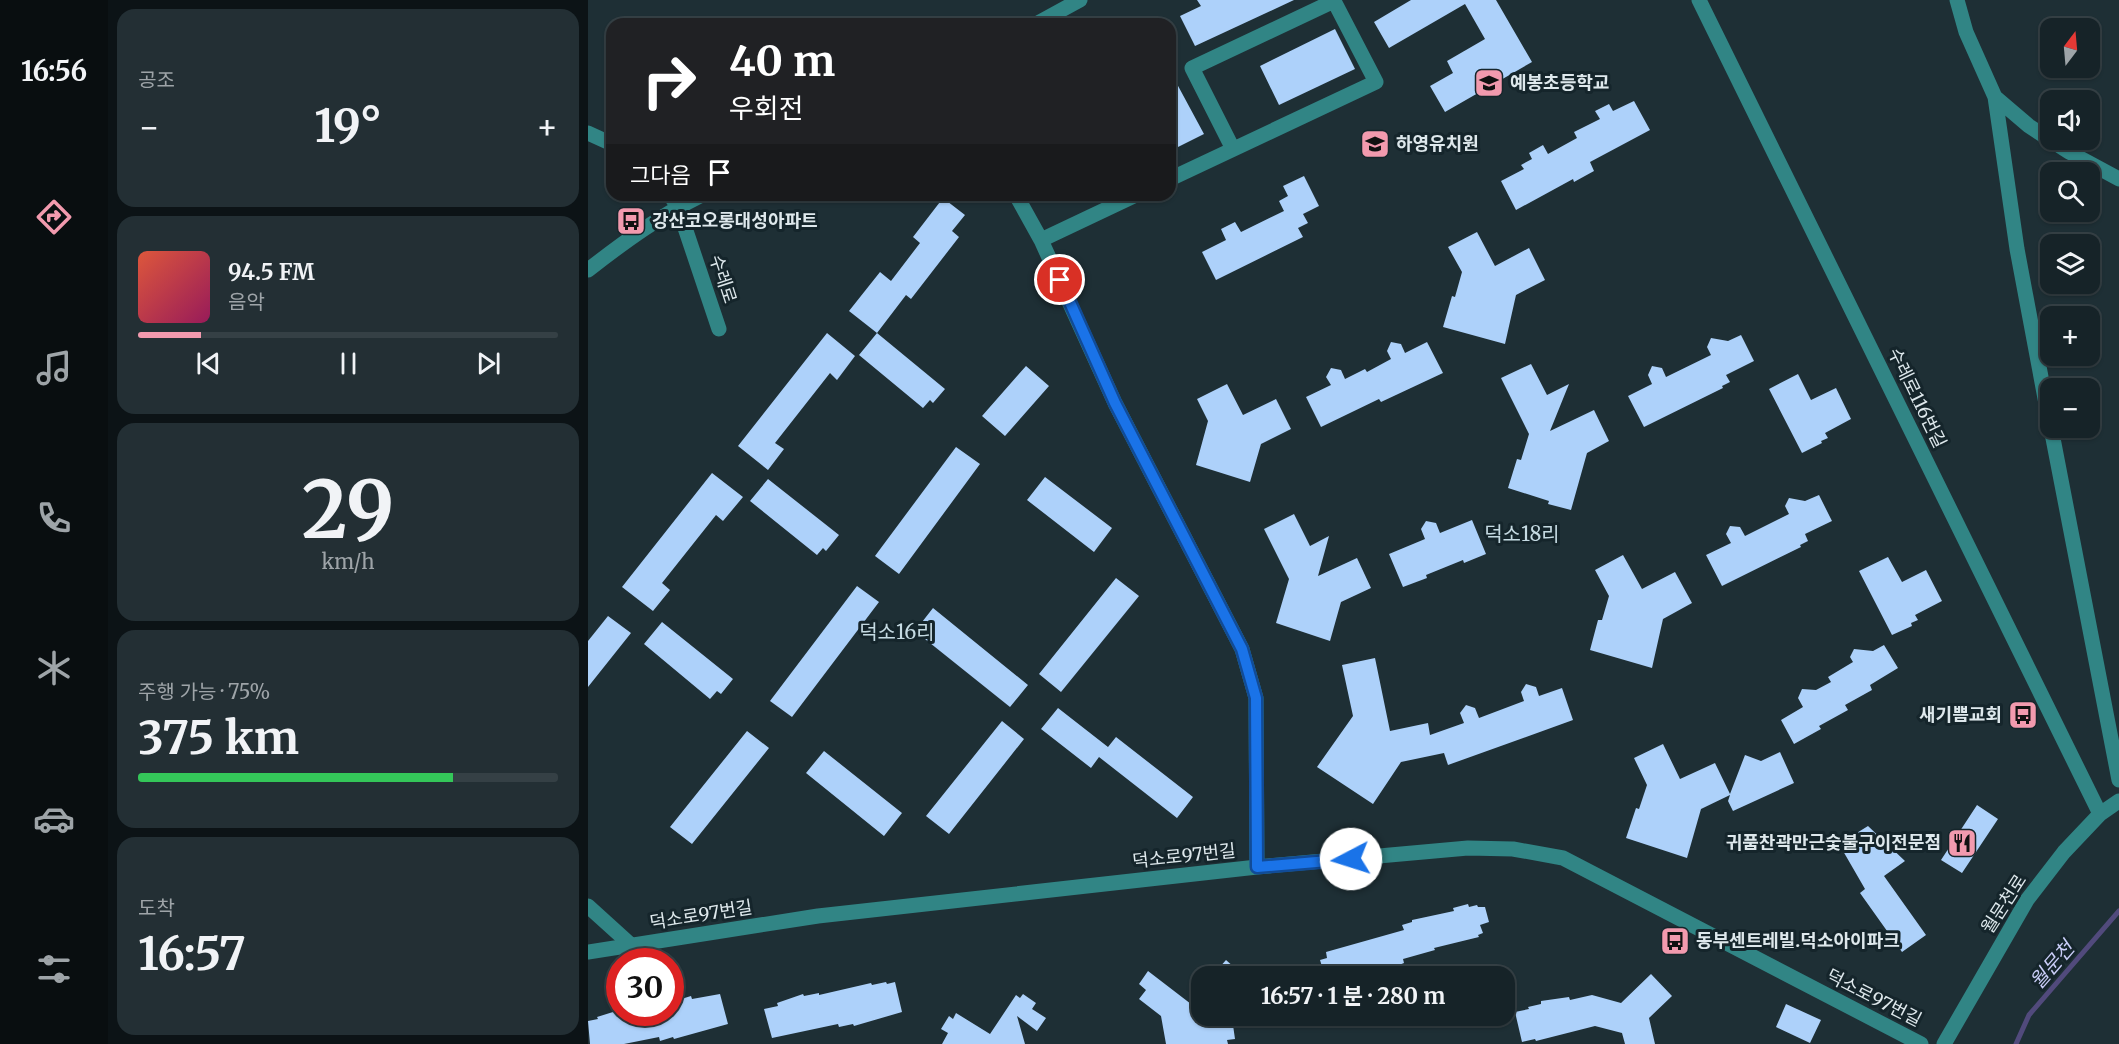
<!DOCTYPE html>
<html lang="ko">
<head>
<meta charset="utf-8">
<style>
	:root { --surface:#162328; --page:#232f34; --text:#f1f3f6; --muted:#9ea4a8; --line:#354045; --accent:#f29aae }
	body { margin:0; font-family:Merriweather,"Noto Sans KR",serif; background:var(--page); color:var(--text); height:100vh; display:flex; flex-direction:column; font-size:22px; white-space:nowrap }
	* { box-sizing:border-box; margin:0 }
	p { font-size:20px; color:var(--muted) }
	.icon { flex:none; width:33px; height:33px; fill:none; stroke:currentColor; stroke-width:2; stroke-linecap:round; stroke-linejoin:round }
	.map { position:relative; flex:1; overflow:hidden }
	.panel { display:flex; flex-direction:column; gap:9px; padding:9px; background:#0c1316; width:480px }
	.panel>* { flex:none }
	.top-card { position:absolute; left:18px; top:18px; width:570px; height:183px; border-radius:18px; box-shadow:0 2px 4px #0004,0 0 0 2px var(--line); background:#202124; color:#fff; overflow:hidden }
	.needle { width:39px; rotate:16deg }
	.fabs { position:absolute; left:1452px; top:18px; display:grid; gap:12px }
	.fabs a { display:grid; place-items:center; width:60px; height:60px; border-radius:12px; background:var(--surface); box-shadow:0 2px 4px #0004,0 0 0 2px var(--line); font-size:30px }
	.speed { position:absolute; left:18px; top:948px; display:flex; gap:12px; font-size:30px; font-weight:700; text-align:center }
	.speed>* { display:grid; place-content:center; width:78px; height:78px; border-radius:50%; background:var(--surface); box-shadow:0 2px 4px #0004,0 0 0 2px var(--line); line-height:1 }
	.speed .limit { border:9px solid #d22; background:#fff; color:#111 }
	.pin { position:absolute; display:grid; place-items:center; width:51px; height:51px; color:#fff; margin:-26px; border:3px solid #fff; border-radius:50%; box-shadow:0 2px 6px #0007 }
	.me { position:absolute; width:66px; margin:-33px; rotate:265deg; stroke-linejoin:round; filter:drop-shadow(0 0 4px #0008) }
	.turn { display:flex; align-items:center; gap:21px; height:126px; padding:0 24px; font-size:27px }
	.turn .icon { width:78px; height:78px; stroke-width:2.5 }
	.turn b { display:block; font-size:42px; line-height:51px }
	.then { display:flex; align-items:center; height:57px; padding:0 24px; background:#0003; gap:12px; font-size:22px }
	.big { font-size:45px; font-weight:700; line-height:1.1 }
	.panel .tile { flex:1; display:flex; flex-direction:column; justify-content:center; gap:9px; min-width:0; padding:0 21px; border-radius:18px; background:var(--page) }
	.panel .dial { align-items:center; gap:0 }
	.dial b { font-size:78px; line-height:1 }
	.song { display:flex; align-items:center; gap:18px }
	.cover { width:72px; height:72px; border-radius:9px; background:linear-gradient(135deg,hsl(10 70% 55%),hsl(330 70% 35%)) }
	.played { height:6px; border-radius:3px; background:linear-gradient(90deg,var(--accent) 15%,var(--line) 15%) }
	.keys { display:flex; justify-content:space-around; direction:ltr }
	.heat { display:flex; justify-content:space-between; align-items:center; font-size:33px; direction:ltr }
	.charge { height:9px; border-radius:4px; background:linear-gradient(90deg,#34c759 75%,var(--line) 0) }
	.trip { position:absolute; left:603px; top:966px; width:324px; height:60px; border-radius:18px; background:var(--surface); box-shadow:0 2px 4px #0004,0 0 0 2px var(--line); font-weight:700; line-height:60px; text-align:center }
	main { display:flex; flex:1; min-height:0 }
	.tabs { display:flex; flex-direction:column; width:108px; justify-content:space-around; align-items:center; background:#090e10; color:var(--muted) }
	.tabs .icon { width:42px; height:42px }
	.tabs .current { color:var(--accent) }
	.tabs b { font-size:27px; color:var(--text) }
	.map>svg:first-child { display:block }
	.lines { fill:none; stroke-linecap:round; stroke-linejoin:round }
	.stream { stroke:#514a7c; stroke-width:5 }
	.building { fill:#add1fa }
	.minor { stroke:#318585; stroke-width:15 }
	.route-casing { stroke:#114b97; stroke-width:15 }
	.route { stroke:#1a73e8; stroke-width:10 }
	.labels { text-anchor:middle; stroke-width:6; stroke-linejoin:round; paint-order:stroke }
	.poi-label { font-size:18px; font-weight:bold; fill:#dee8ec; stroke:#15252b; text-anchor:start }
	.street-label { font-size:18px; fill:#dee8ec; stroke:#15252b }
	.neighbourhood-label { font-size:20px; fill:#c5dae2; stroke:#15252b }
	.water-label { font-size:20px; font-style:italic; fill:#cacef8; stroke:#15252b }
</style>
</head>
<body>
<main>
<nav class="tabs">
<b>16:56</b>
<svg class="icon current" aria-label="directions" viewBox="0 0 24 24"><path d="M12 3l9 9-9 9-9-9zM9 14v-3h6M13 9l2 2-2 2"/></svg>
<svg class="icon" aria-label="music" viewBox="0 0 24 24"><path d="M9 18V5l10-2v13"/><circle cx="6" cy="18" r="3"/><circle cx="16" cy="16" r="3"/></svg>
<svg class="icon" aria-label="phone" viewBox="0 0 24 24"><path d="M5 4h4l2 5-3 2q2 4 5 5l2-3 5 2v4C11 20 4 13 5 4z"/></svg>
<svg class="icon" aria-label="climate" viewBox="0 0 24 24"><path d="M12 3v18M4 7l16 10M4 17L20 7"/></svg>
<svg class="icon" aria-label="car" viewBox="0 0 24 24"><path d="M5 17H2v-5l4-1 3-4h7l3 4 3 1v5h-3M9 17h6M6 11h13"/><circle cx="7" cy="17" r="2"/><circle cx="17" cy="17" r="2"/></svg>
<svg class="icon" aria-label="filters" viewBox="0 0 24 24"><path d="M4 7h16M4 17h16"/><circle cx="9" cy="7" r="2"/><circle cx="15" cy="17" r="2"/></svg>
</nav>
<section class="panel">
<div class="tile"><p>공조</p>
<div class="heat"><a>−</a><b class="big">19°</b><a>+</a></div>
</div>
<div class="tile">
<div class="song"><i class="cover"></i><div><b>94.5 FM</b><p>음악</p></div></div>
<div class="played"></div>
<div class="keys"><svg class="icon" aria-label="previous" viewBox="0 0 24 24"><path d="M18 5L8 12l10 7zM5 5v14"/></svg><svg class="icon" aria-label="pause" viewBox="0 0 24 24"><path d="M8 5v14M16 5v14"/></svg><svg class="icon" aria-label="next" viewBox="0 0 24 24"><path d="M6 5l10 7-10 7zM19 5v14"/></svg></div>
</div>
<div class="tile dial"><b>29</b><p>km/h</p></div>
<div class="tile"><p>주행 가능 · 75%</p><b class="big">375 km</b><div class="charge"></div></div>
<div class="tile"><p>도착</p><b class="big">16:57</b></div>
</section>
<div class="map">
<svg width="1531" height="1044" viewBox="0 0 1531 1044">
	<rect width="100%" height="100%" fill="#1e2f35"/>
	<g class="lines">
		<path class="stream" d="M1428 1044 1441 1015 1531 911"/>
	</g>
	<path class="building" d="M609 0H706L607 46 592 16 613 6Z
		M823 0H908L944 62 857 112 842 86 865 73 859 61 897 39 877 4 801 48 786 22Z
		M747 29 767 69 691 105 672 66Z
		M582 71 616 134 582 151Z
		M1046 101 1062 130 1002 162 1006 171 986 182 985 179 928 210 913 181 936 169 933 165 944 159 941 153 955 145 960 154 989 138 986 132 1012 119 1007 111 1021 104 1025 111Z
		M716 176 731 206 715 214 720 223 710 228 715 237 628 280 614 252 638 240 633 229 647 222 653 232 696 211 691 201 700 196 695 186Z
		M355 198 377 215 364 231 371 237 323 299 318 295 289 333 261 311 292 272 303 281 332 243 325 237Z
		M889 232 907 266 941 248 957 280 928 295 917 344 855 327 864 296 867 297 874 272 860 247Z
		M239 333 267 356 249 380 242 373 187 443 196 449 180 470 150 446Z
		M289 333 357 389 345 403 342 400 335 408 271 355Z
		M1153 335 1166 361 1138 375 1142 382 1134 386 1135 388 1056 427 1040 396 1064 384 1060 375 1064 366 1074 368 1078 377 1123 355 1119 347 1123 338 1140 341Z
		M803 342 813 344 817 353 839 342 855 373 793 402 791 399 733 427 718 397 743 385 738 377 743 368 753 370 757 379 777 369 779 372 803 359 799 351Z
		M943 364 959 395 981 384 962 431 1006 410 1021 441 999 453 983 510 960 504 961 501 920 488 929 459 933 460 941 434 913 378Z
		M438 366 461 386 417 436 394 416Z
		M1210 374 1223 400 1248 388 1263 419 1237 433 1240 438 1233 441 1234 443 1214 453 1181 389Z
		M639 384 655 415 688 399 703 429 673 444 662 482 608 465 620 421 609 399Z
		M368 447 392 464 311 574 287 556Z
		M124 473 155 497 135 521 128 515 74 583 82 590 65 611 34 587Z
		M457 477 524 528 506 552 439 500Z
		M180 479 251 535 238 551 235 548 229 555 162 501Z
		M1231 495 1244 521 1217 534 1220 541 1212 545 1213 547 1134 586 1118 555 1143 543 1138 534 1142 526 1152 527 1157 536 1201 514 1197 506 1201 498 1217 501Z
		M706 514 722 546 741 536 730 576 769 558 783 588 753 602 742 641 688 623 701 579 676 529Z
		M884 520 898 554 876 563 875 560 838 575 839 578 815 587 801 554 837 539 833 529 838 521 848 523 852 533Z
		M1035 555 1054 589 1087 572 1104 603 1075 619 1064 668 1002 650 1010 620H1014L1021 596 1007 570Z
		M1300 557 1314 582 1338 570 1354 601 1327 615 1330 620 1323 623 1324 626 1304 635 1271 571Z
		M528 578 551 596 473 692 451 674Z
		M269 586 291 602 204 717 182 701Z
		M345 608 440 685 422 707 327 631Z
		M20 616 43 633 0 687V641Z
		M74 622 145 679 133 694 129 691 122 699 56 644Z
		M1296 645 1310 668 1282 685 1284 690 1257 705 1260 710 1231 726 1233 729 1206 744 1193 720 1215 707 1210 698 1214 689 1228 690 1243 682 1240 677 1265 662 1262 657 1266 649 1285 651Z
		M787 658 802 731 840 723 842 735 876 723 872 713 878 705 887 708 891 718 936 701 933 692 938 684 948 687 951 696 974 688 985 720 860 765 856 753 813 762 785 804 729 767 765 716 754 665Z
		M470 708 520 747 528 737 605 797 589 818 511 757 503 768 453 729Z
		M414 721 436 739 361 834 338 816Z
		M159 731 181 748 104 844 82 827Z
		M1075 744 1092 779 1127 763 1142 794 1157 755 1173 761 1192 752 1206 783 1145 811 1140 801 1142 795 1113 809 1099 858 1038 838 1048 808 1051 809 1059 785 1046 758Z
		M236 751 314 813 296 836 218 773Z
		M1389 805 1410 819 1374 873 1353 860Z
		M1280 826 1317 861 1296 876 1338 935 1314 952 1272 893 1277 889 1251 844Z
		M880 904 881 907 889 905 890 907H897L901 922 892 925 895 933 890 935 891 937 846 948 847 950 815 959 816 963 811 965 812 967 797 971V969L768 976H744L743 971 736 973 732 960 739 958 738 952 816 930 814 925 824 922V920L866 911 865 908Z
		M638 960 656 976H624Z
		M560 971 603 1004 614 1002V1016H638L640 1026 645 1025 647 1039 639 1040 640 1044H578L573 1016 551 999 558 990 551 984Z
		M1063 974 1084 996 1061 1018 1067 1044H1037L1034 1033 1007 1026 948 1041 947 1039 934 1042 927 1012 941 1009 940 1007 953 1004V1001L981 997 982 1000 1004 995 1033 1003Z
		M298 982 299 984 307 982 314 1012 266 1026 265 1024 251 1027 250 1024 184 1038 176 1009 190 1006 189 1003 215 994 216 996 231 993V995L283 983 284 985Z
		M132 994 140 1024 86 1039 85 1037 72 1041 71 1037 36 1044H2L0 1021 10 1019 9 1017 25 1012H82V1004L90 1002V1000L103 996 104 999Z
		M435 994 448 1003 444 1009 458 1018 449 1031 429 1016 437 1044H354L360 1033 353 1029 361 1016 365 1019 368 1013 402 1034 428 995 432 998Z
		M1198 1004 1233 1020 1222 1043 1188 1027Z"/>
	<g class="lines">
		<path class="minor" d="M1111 0 1512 814
			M1369 0 1378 32 1407 97 1441 126 1481 152 1531 179
			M448 24 492 0
			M1407 97 1429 249 1462 425
			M0 133 24 144
			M582 179 788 82 746 1 604 68 645 149
			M82 195 90 207 131 329
			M428 195 453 240 527 403 654 649 668 698 669 867
			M453 240 548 195
			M0 270C36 242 73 215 114 195
			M1463 428 1531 780
			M0 906 43 945
			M0 952 230 916 669 867 880 848 925 849 975 858 1333 1044
			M1356 1044 1439 900 1476 852 1512 814 1531 801"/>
	</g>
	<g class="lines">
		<g class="route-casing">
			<path id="route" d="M472 280 527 403 654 649 668 698 669 867 763 859"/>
		</g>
		<use href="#route" class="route"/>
	</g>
	<defs>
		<g id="school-square" transform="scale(1.5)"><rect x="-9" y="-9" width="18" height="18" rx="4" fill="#f29aae" stroke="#15252b"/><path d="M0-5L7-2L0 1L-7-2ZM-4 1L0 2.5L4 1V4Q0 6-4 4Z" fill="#111"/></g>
		<g id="bus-square" transform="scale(1.5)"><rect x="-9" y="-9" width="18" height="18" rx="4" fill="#f29aae" stroke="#15252b"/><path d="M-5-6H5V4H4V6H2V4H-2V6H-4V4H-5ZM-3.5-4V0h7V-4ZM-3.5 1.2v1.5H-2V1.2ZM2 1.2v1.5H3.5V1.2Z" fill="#111"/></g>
		<g id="restaurant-square" transform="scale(1.5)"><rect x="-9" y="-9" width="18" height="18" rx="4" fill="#f29aae" stroke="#15252b"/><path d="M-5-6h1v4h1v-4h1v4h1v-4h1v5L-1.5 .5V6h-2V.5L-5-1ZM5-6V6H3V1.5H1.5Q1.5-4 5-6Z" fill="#111"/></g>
	</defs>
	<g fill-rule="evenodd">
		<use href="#school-square" x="901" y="83"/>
		<use href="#school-square" x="787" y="144"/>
		<use href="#bus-square" x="43" y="221"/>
		<use href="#bus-square" x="1435" y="715"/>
		<use href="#restaurant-square" x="1374" y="843"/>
		<use href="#bus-square" x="1087" y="941"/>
	</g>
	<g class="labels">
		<g class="poi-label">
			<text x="922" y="89">예봉초등학교</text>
			<text x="808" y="150">하영유치원</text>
			<text x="64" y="227">강산코오롱대성아파트</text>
			<text x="1414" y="721" text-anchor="end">새기쁨교회</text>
			<text x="1353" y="849" text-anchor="end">귀품찬곽만근숯불구이전문점</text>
			<text x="1108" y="947">동부센트레빌.덕소아이파크</text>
		</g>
		<g class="street-label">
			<text transform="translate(135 279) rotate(72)" y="6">수레로</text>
			<text transform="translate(1329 398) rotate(64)" y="6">수레로116번길</text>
			<text transform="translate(596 856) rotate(-6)" y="6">덕소로97번길</text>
			<text transform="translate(1416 904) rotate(-57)" y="6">월문천로</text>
			<text transform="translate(113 915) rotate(-9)" y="6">덕소로97번길</text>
			<text transform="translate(1286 998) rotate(27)" y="6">덕소로97번길</text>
		</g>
		<g class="neighbourhood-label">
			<text x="934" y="541">덕소18리</text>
			<text x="309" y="639">덕소16리</text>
		</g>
		<g class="water-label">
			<text transform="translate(1464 965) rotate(-49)" y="7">월문천</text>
		</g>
	</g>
</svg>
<div class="fabs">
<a><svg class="needle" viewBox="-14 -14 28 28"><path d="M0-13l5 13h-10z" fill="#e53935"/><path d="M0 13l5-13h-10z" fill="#9ea4a8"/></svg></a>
<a><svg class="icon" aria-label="sound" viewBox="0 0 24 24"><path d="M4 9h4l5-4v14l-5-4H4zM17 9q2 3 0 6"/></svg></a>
<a><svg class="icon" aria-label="search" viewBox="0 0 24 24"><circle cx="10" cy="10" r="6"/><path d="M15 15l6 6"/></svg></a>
<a><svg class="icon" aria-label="layers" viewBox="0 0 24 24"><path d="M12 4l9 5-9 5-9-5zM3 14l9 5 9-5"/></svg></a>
<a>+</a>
<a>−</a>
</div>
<div class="speed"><div class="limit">30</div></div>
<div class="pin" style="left:472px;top:280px;background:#d93025"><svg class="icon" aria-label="arrive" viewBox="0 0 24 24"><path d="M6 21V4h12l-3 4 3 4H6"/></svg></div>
<svg class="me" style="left:763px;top:859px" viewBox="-20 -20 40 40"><circle r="19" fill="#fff"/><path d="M0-13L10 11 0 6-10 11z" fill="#1a73e8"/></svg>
<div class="trip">16:57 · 1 분 · 280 m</div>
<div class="top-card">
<div class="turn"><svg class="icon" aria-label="right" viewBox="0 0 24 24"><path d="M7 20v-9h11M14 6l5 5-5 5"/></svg><div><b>40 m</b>우회전</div></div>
<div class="then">그다음<svg class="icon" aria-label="arrive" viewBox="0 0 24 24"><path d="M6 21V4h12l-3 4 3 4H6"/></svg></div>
</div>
</div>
</main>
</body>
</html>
